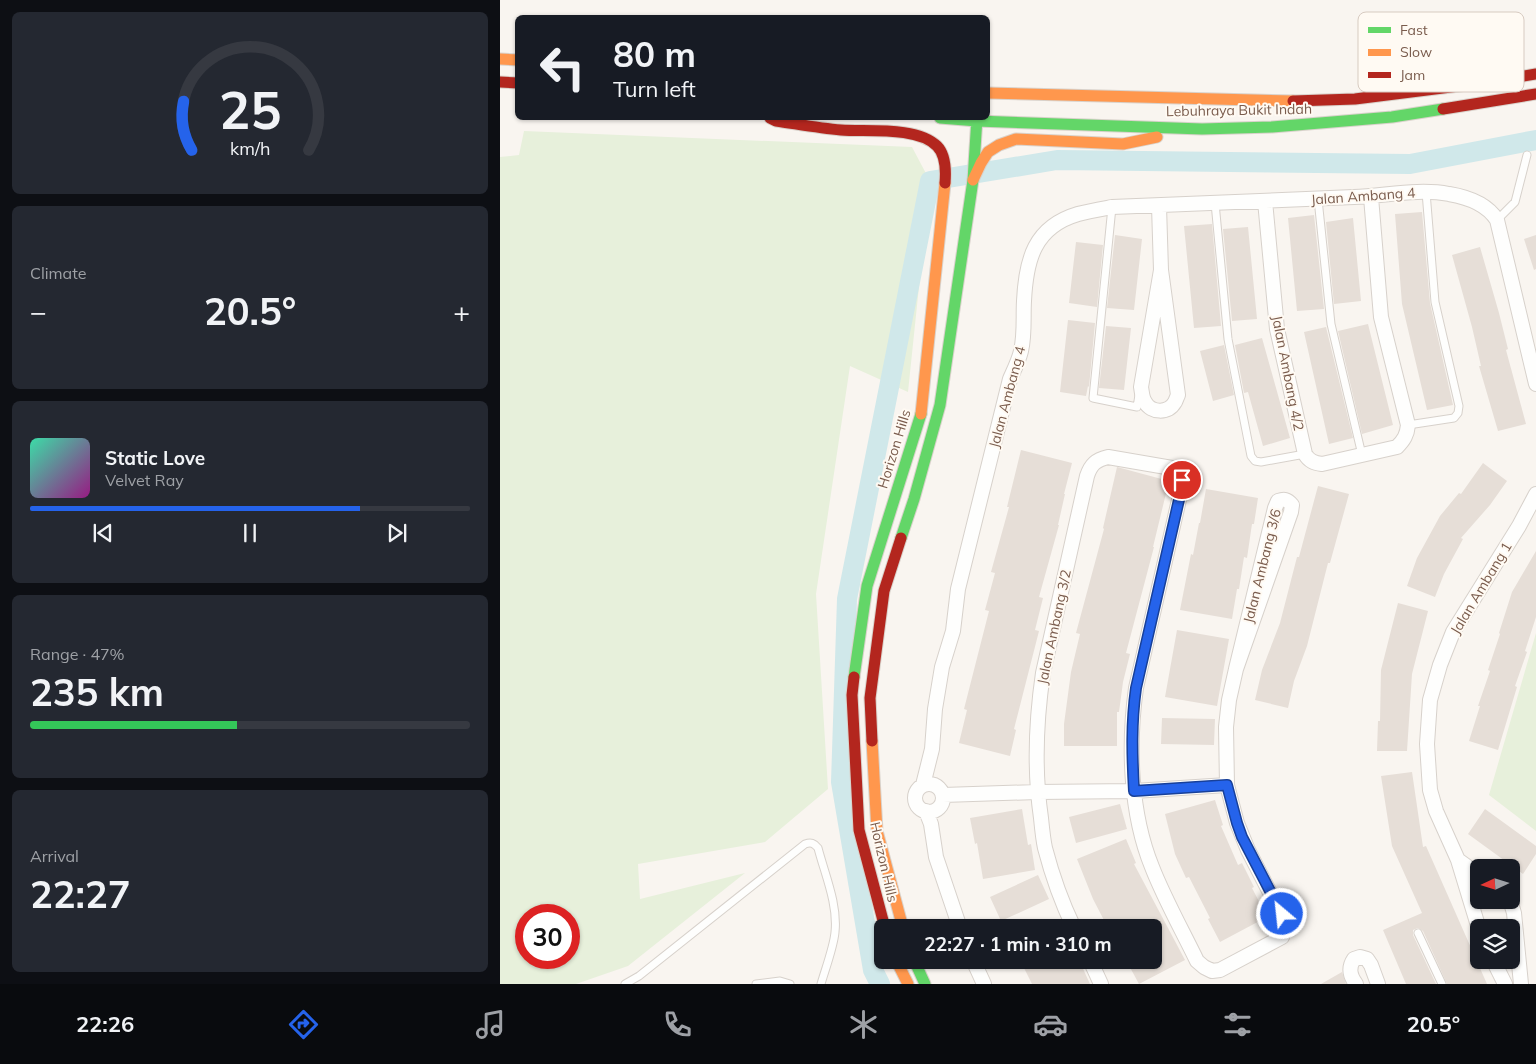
<!DOCTYPE html>
<html lang="en">
<head>
<meta charset="utf-8">
<style>
	:root { --surface:#171b24; --page:#242831; --text:#f1f3f6; --muted:#9ea1a6; --line:#363941; --accent:#2563eb }
	body { margin:0; font-family:Mulish,sans-serif; background:var(--page); color:var(--text); height:100vh; display:flex; flex-direction:column; font-size:19px; white-space:nowrap }
	* { box-sizing:border-box; margin:0 }
	p { font-size:16px; color:var(--muted) }
	.icon { flex:none; width:28px; height:28px; fill:none; stroke:currentColor; stroke-width:2; stroke-linecap:round; stroke-linejoin:round }
	.map { position:relative; flex:1; overflow:hidden }
	.drawer { display:flex; flex-direction:column; gap:12px; padding:12px; background:#0d0f14; width:500px }
	.drawer>* { flex:none }
	.guide { position:absolute; left:15px; top:15px; width:475px; height:105px; border-radius:8px; box-shadow:0 1px 4px #0004; background:#171b24; color:var(--text); overflow:hidden }
	.needle { width:32px; rotate:266deg }
	.buttons { position:absolute; left:970px; top:859px; display:grid; gap:10px }
	.buttons a { display:grid; place-items:center; width:50px; height:50px; border-radius:8px; background:var(--surface); box-shadow:0 1px 4px #0004; font-size:25px }
	.speed { position:absolute; left:15px; top:904px; display:flex; gap:10px; font-size:25px; font-weight:700; text-align:center }
	.speed>* { display:grid; place-content:center; width:65px; height:65px; border-radius:50%; background:var(--surface); box-shadow:0 1px 4px #0004; line-height:1 }
	.speed .limit { border:8px solid #d22; background:#fff; color:#111 }
	.pin { position:absolute; display:grid; place-items:center; width:42px; height:42px; color:#fff; margin:-21px; border:2px solid #fff; border-radius:50%; box-shadow:0 1px 5px #0007 }
	.me { position:absolute; width:55px; margin:-28px; rotate:332deg; stroke-linejoin:round; filter:drop-shadow(0 0 4px #0008) }
	.turn { display:flex; align-items:center; gap:18px; height:105px; padding:0 15px; font-size:22px }
	.turn .icon { width:65px; height:65px; stroke-width:2.5 }
	.turn b { display:block; font-size:35px; line-height:42px }
	.big { font-size:38px; font-weight:700; line-height:1.1 }
	.drawer .tile { flex:1; display:flex; flex-direction:column; justify-content:center; gap:8px; min-width:0; padding:0 18px; border-radius:8px; background:var(--page) }
	.drawer .dial { align-items:center; gap:0 }
	.dial svg { height:130px; overflow:visible; fill:none; stroke:var(--line); stroke-width:7; stroke-linecap:round; text-anchor:middle }
	.dial text { fill:var(--text); stroke:none }
	.song { display:flex; align-items:center; gap:15px }
	.cover { width:60px; height:60px; border-radius:8px; background:linear-gradient(135deg,hsl(160 70% 55%),hsl(310 70% 35%)) }
	.played { height:5px; border-radius:2px; background:linear-gradient(90deg,var(--accent) 75%,var(--line) 75%) }
	.keys { display:flex; justify-content:space-around; direction:ltr }
	.heat { display:flex; justify-content:space-between; align-items:center; font-size:28px; direction:ltr }
	.charge { height:8px; border-radius:4px; background:linear-gradient(90deg,#34c759 47%,var(--line) 0) }
	.trip { position:absolute; left:374px; top:919px; width:288px; height:50px; border-radius:8px; background:var(--surface); box-shadow:0 1px 4px #0004; font-weight:700; line-height:50px; text-align:center }
	.dock { display:flex; height:80px; justify-content:space-around; align-items:center; background:#090b0e; color:var(--muted) }
	.dock .icon { width:35px; height:35px }
	.dock .current { color:var(--accent) }
	.dock b { font-size:22px; color:var(--text) }
	main { display:flex; flex:1; min-height:0 }
	.map>svg:first-child { display:block }
	.green { fill:#e7f0db; fill-rule:evenodd }
	.lines { fill:none; stroke-linecap:round; stroke-linejoin:round }
	.river { stroke:#d0e8ea; stroke-width:20 }
	.building { fill:#e6ded7 }
	.lane-casing { stroke:#d7d1cb; stroke-width:9 }
	.street-casing { stroke:#d7d1cb; stroke-width:16 }
	.fast-casing { stroke:#d9d2cb; stroke-width:13 }
	.slow-casing { stroke:#d9d2cb; stroke-width:13 }
	.jam-casing { stroke:#d9d2cb; stroke-width:13 }
	.lane { stroke:#fefefd; stroke-width:7 }
	.street { stroke:#fefefd; stroke-width:14 }
	.fast { stroke:#63d668; stroke-width:11 }
	.slow { stroke:#ff974d; stroke-width:11 }
	.jam { stroke:#b3261e; stroke-width:11 }
	.route-casing { stroke:#184099; stroke-width:12 }
	.route { stroke:#2563eb; stroke-width:9 }
	.labels { text-anchor:middle; stroke-width:4; stroke-linejoin:round; paint-order:stroke }
	.street-label { font-size:14px; fill:#7a5c4d; stroke:#fffaf3 }
	.key { fill:#fffaf3; stroke:#d7cbc1; stroke-width:1 }
	.key-label { font-size:14px; fill:#7a5c4d }
</style>
</head>
<body>
<main>
<section class="drawer">
<div class="tile dial"><svg viewBox="0 0 100 80">
<path d="M14 69A42 42 0 1 1 86 69"/>
<path d="M14 69A42 42 0 0 1 9 39" stroke="#2563eb"/>
<text x="50" y="56" font-size="32" font-weight="700">25</text>
<text x="50" y="72" font-size="11">km/h</text>
</svg></div>
<div class="tile"><p>Climate</p>
<div class="heat"><a>−</a><b class="big">20.5°</b><a>+</a></div>
</div>
<div class="tile">
<div class="song"><i class="cover"></i><div><b>Static Love</b><p>Velvet Ray</p></div></div>
<div class="played"></div>
<div class="keys"><svg class="icon" aria-label="previous" viewBox="0 0 24 24"><path d="M18 5L8 12l10 7zM5 5v14"/></svg><svg class="icon" aria-label="pause" viewBox="0 0 24 24"><path d="M8 5v14M16 5v14"/></svg><svg class="icon" aria-label="next" viewBox="0 0 24 24"><path d="M6 5l10 7-10 7zM19 5v14"/></svg></div>
</div>
<div class="tile"><p>Range · 47%</p><b class="big">235 km</b><div class="charge"></div></div>
<div class="tile"><p>Arrival</p><b class="big">22:27</b></div>
</section>
<div class="map">
<svg width="1036" height="984" viewBox="0 0 1036 984">
	<rect width="100%" height="100%" fill="#f9f5f0"/>
	<path class="green" d="M24 131 412 147 430 181 408 392 350 366 316 594 328 789 265 842 138 864 140 899 245 873 128 966 76 984H0V157L19 155ZM26 915H69V958H26Z
		M1036 633V831L989 795Z"/>
	<g class="lines">
		<path class="river" d="M380 984 373 970 341 782 347 599 430 181 557 160 910 164 1036 140"/>
	</g>
	<path class="building" d="M922 212 930 303 953 405 927 410 902 304 895 214Z
		M814 215 824 309 797 311 788 218Z
		M853 218 861 301 834 304 826 222Z
		M712 224 721 326 694 328 684 226Z
		M748 227 757 319 732 321 723 229Z
		M615 235 642 239 634 310 607 308Z
		M1036 235V269L1034 270 1024 239Z
		M576 242 603 245 597 307 569 303Z
		M980 247 999 313 1008 349 1006 350 1026 424 998 431 979 366H981L972 327 952 255Z
		M568 320 595 323 589 387 588 386 586 396 560 392Z
		M868 324 893 425 862 434 838 331Z
		M606 326 631 328 624 390 599 388Z
		M826 327 853 438 829 444 804 332Z
		M762 338 790 438 763 446 748 392 744 393 735 345Z
		M724 345 734 395 713 401 700 351Z
		M521 450 572 463 564 494H565L558 525H559L539 597 543 598 535 630 539 631 514 729 516 730 510 756 459 743 467 710 464 709 489 611 485 610 495 573 491 572 509 507H507Z
		M983 463 1007 481 990 505 961 538 963 539 944 574 935 597 907 586 917 558 940 516 959 493 961 494Z
		M617 467 669 481 653 547H654L626 653 630 654 623 682 619 712H617V746H564V724L571 672 580 634 576 633 604 529 603 528Z
		M818 486 849 494 830 563H828L807 646 794 681 788 708 755 700 762 670 780 623 797 557H799Z
		M706 489 758 498 754 524H752L747 558 744 557 739 589H737L732 619 680 610 691 554 693 555 699 523H700Z
		M1036 551V617L1025 651 1027 652 1015 686 1017 687 998 750 969 741 980 706H978L990 671 988 670 1000 634 999 633 1012 592Z
		M898 603 928 611 912 674 907 751H877L878 721H880L881 670Z
		M677 630 729 639 717 706 665 697Z
		M662 718 715 719 714 745 661 744Z
		M912 772 923 847 926 846 987 984H947L923 931 918 928 913 930V935L936 984H906L883 930 922 913 892 846 881 776Z
		M715 800 723 825 721 826 738 865 742 863 754 887 752 888 767 917 720 942 708 919 710 918 689 877 686 878 675 854 665 814Z
		M620 804 627 829 576 843 569 817Z
		M522 809 528 845 531 844 535 870 483 879 477 843 475 844 470 818Z
		M985 809 1036 846V854L1023 874 968 834Z
		M626 839 636 863 634 864 685 960 639 984 626 960H652V928H608L593 899 577 859Z
		M538 875 549 899 501 921 490 897Z
		M520 960H579L590 984H532Z
		M842 972 846 984H821Z"/>
	<g class="lines">
		<g class="lane-casing">
			<path id="lane" d="M818 199 831 324 862 455
				M715 203 728 339 751 456 755 461 761 462 805 454
				M612 207 593 398 637 407 639 395
				M997 220 1015 202 1027 155
				M908 425 954 418 958 413 959 406 935 302 926 192
				M918 933 942 984
				M125 984 139 976 305 844C311 842 314 843 318 848 325 875 338 904 335 932 334 946 325 970 321 984
				M256 984 280 981 290 984"/>
		</g>
		<g class="street-casing">
			<path id="street" d="M765 201 777 329 805 454C809 461 814 463 822 464L897 447C904 440 907 435 908 425L881 317 871 197
				M659 206 661 270 641 387C642 392 642 398 645 402 651 413 668 414 675 402 676 400 677 397 678 395L661 270
				M415 798a14 14 0 1 1 28 0a14 14 0 1 1-28 0Z
				M423 785 432 749 435 709 442 667 453 631 458 589 510 379C514 370 519 360 521 351 525 334 523 317 524 301 526 260 534 227 578 214 589 211 601 209 612 207 693 204 774 201 854 197 885 196 918 188 949 194 967 197 987 204 997 220L1036 384
				M443 795 537 792 634 791 727 785
				M426 811 431 824 436 857 460 928
				M958 860 979 929
				M979 875 958 860 936 811 930 790 927 744 930 700 940 665 953 632 1019 526 1036 494
				M1010 900 1014 913 1021 984
				M574 928C562 903 552 875 545 848 543 839 542 828 541 818 534 770 536 721 543 673L587 476C591 464 596 460 608 457L672 468C681 474 681 481 681 491L636 688C628 745 630 813 652 867 664 898 682 930 697 961L704 967 712 971 720 970 782 937C785 928 784 922 781 914L748 850 737 823 727 785 726 727 729 700 736 669 791 512 792 505C787 499 784 499 778 501L775 508 736 669
				M473 960 484 984
				M590 960 601 984
				M993 960 1005 984
				M856 984C850 976 848 968 854 959L860 957 867 959 871 965 878 984"/>
		</g>
		<g class="fast-casing">
			<path id="fast" d="M440 118 477 121 702 129 772 127 892 117 943 109
				M401 538 414 499 440 405 473 180 477 118
				M354 677 367 586 421 414
				M414 960 425 984"/>
		</g>
		<g class="slow-casing">
			<path id="slow" d="M0 59 18 60
				M488 93 793 101
				M473 180 481 163 488 152 499 145 516 139 623 144 657 137
				M421 414 445 183
				M372 741 377 831 403 928
				M396 960 408 984"/>
		</g>
		<g class="jam-casing">
			<path id="jam" d="M0 82 18 83
				M793 101 855 99 975 84 1036 74
				M943 109 1036 94
				M270 118 276 121C297 124 319 128 341 130 367 132 417 126 437 146 446 155 446 171 445 183
				M354 677 352 695 359 830 385 928
				M372 741 370 698 384 591 401 538"/>
		</g>
		<use href="#lane" class="lane"/>
		<use href="#street" class="street"/>
		<use href="#fast" class="fast"/>
		<use href="#slow" class="slow"/>
		<use href="#jam" class="jam"/>
	</g>
	<g class="lines">
		<g class="route-casing">
			<path id="route" d="M682 480 681 491 636 688C631 724 632 755 634 791L727 785 737 823 742 837 782 914"/>
		</g>
		<use href="#route" class="route"/>
	</g>
	<g class="labels">
		<g class="street-label">
			<text transform="translate(739 110) rotate(-1)" y="5">Lebuhraya Bukit Indah</text>
			<text transform="translate(863 196) rotate(-4)" y="5">Jalan Ambang 4</text>
			<text transform="translate(788 373) rotate(79)" y="5">Jalan Ambang 4/2</text>
			<text transform="translate(507 397) rotate(-75)" y="5">Jalan Ambang 4</text>
			<text transform="translate(394 449) rotate(-73)" y="5">Horizon Hills</text>
			<text transform="translate(762 566) rotate(-76)" y="5">Jalan Ambang 3/6</text>
			<text transform="translate(981 588) rotate(-59)" y="5">Jalan Ambang 1</text>
			<text transform="translate(554 627) rotate(-78)" y="5">Jalan Ambang 3/2</text>
			<text transform="translate(384 862) rotate(77)" y="5">Horizon Hills</text>
		</g>
	</g>
	<rect x="858" y="12" width="166" height="80" rx="8" class="key"/>
	<rect x="868" y="27" width="23" height="6" fill="#63d668"/>
	<rect x="868" y="49" width="23" height="7" fill="#ff974d"/>
	<rect x="868" y="72" width="23" height="6" fill="#b3261e"/>
	<g class="key-label">
		<text x="900" y="35">Fast</text>
		<text x="900" y="57">Slow</text>
		<text x="900" y="80">Jam</text>
	</g>
</svg>
<div class="buttons">
<a><svg class="needle" viewBox="-14 -14 28 28"><path d="M0-13l5 13h-10z" fill="#e53935"/><path d="M0 13l5-13h-10z" fill="#9ea1a6"/></svg></a>
<a><svg class="icon" aria-label="layers" viewBox="0 0 24 24"><path d="M12 4l9 5-9 5-9-5zM3 14l9 5 9-5"/></svg></a>
</div>
<div class="speed"><div class="limit">30</div></div>
<div class="pin" style="left:682px;top:480px;background:#d93025"><svg class="icon" aria-label="arrive" viewBox="0 0 24 24"><path d="M6 21V4h12l-3 4 3 4H6"/></svg></div>
<svg class="me" style="left:782px;top:914px" viewBox="-20 -20 40 40"><circle r="17" fill="#2563eb" stroke="#fff" stroke-width="3"/><path d="M0-11L8 9 0 5-8 9z" fill="#fff"/></svg>
<div class="trip">22:27 · 1 min · 310 m</div>
<div class="guide">
<div class="turn"><svg class="icon" aria-label="left" viewBox="0 0 24 24"><path d="M17 20v-9H6M10 6l-5 5 5 5"/></svg><div><b>80 m</b>Turn left</div></div>
</div>
</div>
</main>
<nav class="dock">
<b>22:26</b>
<svg class="icon current" aria-label="directions" viewBox="0 0 24 24"><path d="M12 3l9 9-9 9-9-9zM9 14v-3h6M13 9l2 2-2 2"/></svg>
<svg class="icon" aria-label="music" viewBox="0 0 24 24"><path d="M9 18V5l10-2v13"/><circle cx="6" cy="18" r="3"/><circle cx="16" cy="16" r="3"/></svg>
<svg class="icon" aria-label="phone" viewBox="0 0 24 24"><path d="M5 4h4l2 5-3 2q2 4 5 5l2-3 5 2v4C11 20 4 13 5 4z"/></svg>
<svg class="icon" aria-label="climate" viewBox="0 0 24 24"><path d="M12 3v18M4 7l16 10M4 17L20 7"/></svg>
<svg class="icon" aria-label="car" viewBox="0 0 24 24"><path d="M5 17H2v-5l4-1 3-4h7l3 4 3 1v5h-3M9 17h6M6 11h13"/><circle cx="7" cy="17" r="2"/><circle cx="17" cy="17" r="2"/></svg>
<svg class="icon" aria-label="filters" viewBox="0 0 24 24"><path d="M4 7h16M4 17h16"/><circle cx="9" cy="7" r="2"/><circle cx="15" cy="17" r="2"/></svg>
<b>20.5°</b>
</nav>
</body>
</html>
